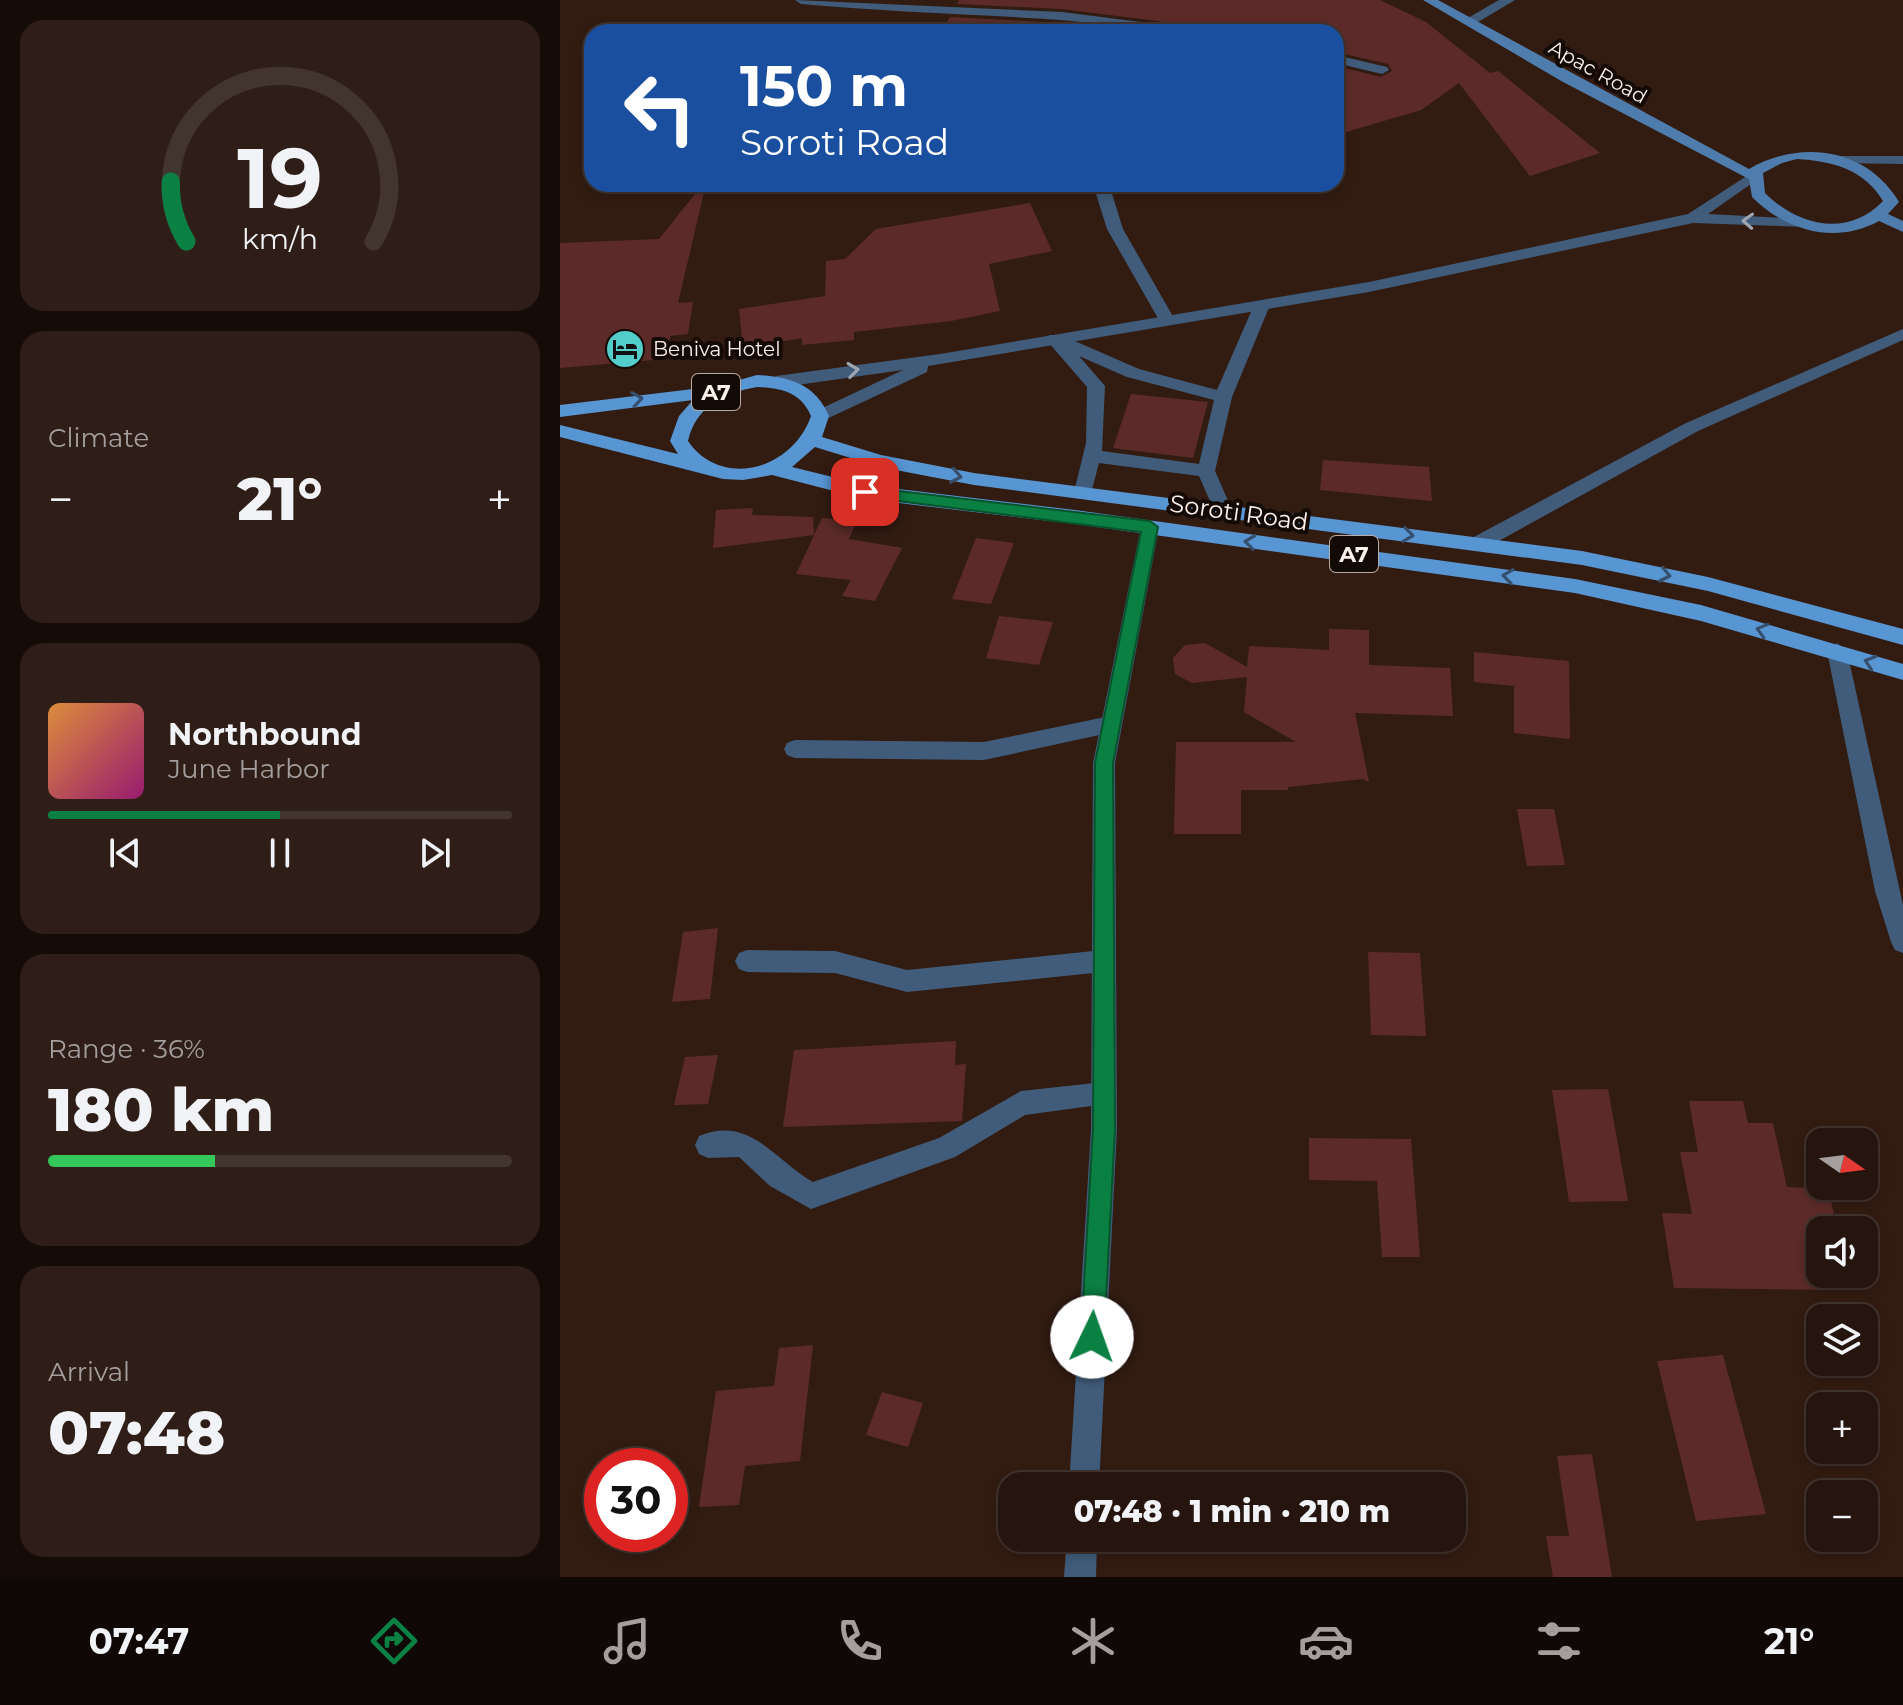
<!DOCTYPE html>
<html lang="en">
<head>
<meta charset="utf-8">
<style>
	:root { --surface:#26150e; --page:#2e1e17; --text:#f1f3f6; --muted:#a49f9e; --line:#42342e; --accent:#0b8043 }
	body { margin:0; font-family:Montserrat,sans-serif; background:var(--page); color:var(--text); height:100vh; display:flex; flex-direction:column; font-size:30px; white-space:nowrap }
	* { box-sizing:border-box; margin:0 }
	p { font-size:26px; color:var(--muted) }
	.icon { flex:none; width:44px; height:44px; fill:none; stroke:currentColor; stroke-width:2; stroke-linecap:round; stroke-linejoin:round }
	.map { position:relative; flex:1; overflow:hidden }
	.sheet { display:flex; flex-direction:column; gap:20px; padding:20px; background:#150c08; width:560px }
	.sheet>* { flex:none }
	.hud { position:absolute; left:24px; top:24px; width:760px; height:168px; border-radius:24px; box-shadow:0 4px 12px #0003,0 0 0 2px var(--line); background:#1a4fa0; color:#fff; overflow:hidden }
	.needle { width:52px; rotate:104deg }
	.tools { position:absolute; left:1246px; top:1128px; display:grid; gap:16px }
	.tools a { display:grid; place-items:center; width:72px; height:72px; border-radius:16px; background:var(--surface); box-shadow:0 4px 12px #0003,0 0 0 2px var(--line); font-size:40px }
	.speed { position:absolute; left:24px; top:1448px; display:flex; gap:16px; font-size:40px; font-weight:700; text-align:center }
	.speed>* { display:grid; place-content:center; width:104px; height:104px; border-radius:50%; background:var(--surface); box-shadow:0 4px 12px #0003,0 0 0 2px var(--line); line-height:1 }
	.speed .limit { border:12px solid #d22; background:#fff; color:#111 }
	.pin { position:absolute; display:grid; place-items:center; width:68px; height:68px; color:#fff; margin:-34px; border-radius:16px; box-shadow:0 4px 12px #0006 }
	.me { position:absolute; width:88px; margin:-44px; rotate:3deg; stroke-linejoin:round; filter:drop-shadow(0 0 6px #0008) }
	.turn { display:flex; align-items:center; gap:28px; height:168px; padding:0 24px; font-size:36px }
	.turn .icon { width:104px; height:104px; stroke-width:2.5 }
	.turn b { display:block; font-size:56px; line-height:68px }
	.big { font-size:60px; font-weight:800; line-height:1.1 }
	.sheet .tile { flex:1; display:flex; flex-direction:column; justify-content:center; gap:12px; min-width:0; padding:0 28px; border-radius:24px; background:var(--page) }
	.sheet .dial { align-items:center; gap:0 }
	.dial svg { height:208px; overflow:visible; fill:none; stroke:var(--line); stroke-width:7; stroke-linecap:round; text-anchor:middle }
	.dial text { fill:var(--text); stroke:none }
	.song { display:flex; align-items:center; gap:24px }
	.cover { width:96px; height:96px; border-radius:12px; background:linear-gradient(135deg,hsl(30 70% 55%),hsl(320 70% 35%)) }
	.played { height:8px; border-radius:4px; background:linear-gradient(90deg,var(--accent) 50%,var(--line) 50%) }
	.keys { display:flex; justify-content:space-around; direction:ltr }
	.heat { display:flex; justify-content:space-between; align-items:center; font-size:44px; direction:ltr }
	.charge { height:12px; border-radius:6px; background:linear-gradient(90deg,#34c759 36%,var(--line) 0) }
	.trip { position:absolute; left:438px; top:1472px; width:468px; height:80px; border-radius:24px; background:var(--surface); box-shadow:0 4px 12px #0003,0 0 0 2px var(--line); font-weight:800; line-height:80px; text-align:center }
	.menu { display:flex; height:128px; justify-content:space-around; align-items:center; background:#0f0806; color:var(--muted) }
	.menu .icon { width:56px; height:56px }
	.menu .active { color:var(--accent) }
	.menu b { font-size:36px; color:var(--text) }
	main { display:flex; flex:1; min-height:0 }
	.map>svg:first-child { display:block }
	.building { fill:#5c2b29 }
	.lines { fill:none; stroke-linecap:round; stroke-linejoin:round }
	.service { fill:#405c7a; fill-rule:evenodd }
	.minor { fill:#405c7a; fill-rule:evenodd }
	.tertiary { fill:#405c7a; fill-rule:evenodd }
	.secondary { fill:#4e7cac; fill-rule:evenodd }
	.primary { fill:#5895d3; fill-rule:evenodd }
	.oneway { stroke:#9ea6b2 }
	.oneway2 { stroke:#364f6c }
	.route { fill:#0b8043; stroke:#07532c; stroke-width:2 }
	.labels { text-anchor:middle; stroke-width:8; stroke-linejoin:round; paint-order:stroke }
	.far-street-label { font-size:20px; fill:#fdf0eb; stroke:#130905 }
	.far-poi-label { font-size:20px; fill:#fdf0eb; stroke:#130905; text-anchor:start }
	.shield { fill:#130905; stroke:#b7aba6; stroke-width:2 }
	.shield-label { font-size:22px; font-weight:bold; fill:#fdf0eb }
	.street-label { font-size:24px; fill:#fdf0eb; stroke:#130905 }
</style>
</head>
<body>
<main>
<section class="sheet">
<div class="tile dial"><svg viewBox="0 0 100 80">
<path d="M14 69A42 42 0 1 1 86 69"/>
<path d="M14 69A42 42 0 0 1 8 46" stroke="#0b8043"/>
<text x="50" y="56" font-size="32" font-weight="700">19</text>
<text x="50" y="72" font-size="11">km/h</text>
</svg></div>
<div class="tile"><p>Climate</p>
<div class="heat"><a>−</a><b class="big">21°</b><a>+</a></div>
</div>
<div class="tile">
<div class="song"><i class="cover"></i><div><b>Northbound</b><p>June Harbor</p></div></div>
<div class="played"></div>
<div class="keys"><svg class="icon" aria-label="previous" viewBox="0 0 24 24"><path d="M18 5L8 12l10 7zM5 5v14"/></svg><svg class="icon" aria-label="pause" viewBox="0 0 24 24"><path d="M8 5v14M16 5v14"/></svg><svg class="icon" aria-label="next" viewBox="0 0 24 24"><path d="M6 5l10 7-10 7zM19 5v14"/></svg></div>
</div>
<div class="tile"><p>Range · 36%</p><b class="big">180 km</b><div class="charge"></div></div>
<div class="tile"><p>Arrival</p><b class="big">07:48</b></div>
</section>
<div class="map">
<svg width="1343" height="1577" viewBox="0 0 1343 1577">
	<rect width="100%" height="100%" fill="#321c12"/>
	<path class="building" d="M399 0H820L866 22 930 73 938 71 1040 153 970 176 899 83 861 110 776 135V66L821 77 832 71 828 64 776 52V32H638L628 25 502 9 397 4Z
		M390 17 500 23 584 32H381Z
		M143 184H146L118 303 133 302 128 334 110 336 106 359 0 368V243L99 239Z
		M470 203 492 251 429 264 440 311 391 321 294 332V340L242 345V338L183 348 179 309 265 296 266 261 285 259 316 229Z
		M571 394 648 402 633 458 553 448Z
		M763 460 869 467 872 501 760 490Z
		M193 508 192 515 253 517 254 535 153 548 156 510Z
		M262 518 297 521 289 539 342 548 315 601 282 596 291 580 236 574Z
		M416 538 454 543 431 604 392 599Z
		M439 616 493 622 479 665 426 658Z
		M769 629 809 630V665L890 668 893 716 795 713 809 782 803 779 728 787V790H681V834H614L616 742H736L684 712 687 677 632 683 615 674 613 658 625 645 645 643 687 667 689 646 769 650Z
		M914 652 1009 661 1010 739 954 733V686L914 682Z
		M957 809H994L1005 865 967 866Z
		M158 928 150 999 112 1002 123 932Z
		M808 952 860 953 866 1036 811 1035Z
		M396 1041 395 1065 406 1064 402 1121 223 1127 234 1050Z
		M158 1055 148 1104 114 1105 125 1057Z
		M1048 1089 1068 1201 1009 1202 992 1090Z
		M1129 1101H1183L1188 1123H1213L1227 1187 1268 1189 1278 1230H1257L1260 1274H1266L1270 1290 1114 1288 1102 1213 1132 1214 1120 1152H1138Z
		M749 1138 851 1139 860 1257H822L817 1181 749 1180Z
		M253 1345 240 1461 185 1466 179 1505 139 1507 156 1391 214 1386 219 1348Z
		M1163 1355 1206 1514 1136 1521 1097 1361Z
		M322 1392 363 1403 348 1447 306 1435Z
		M1032 1454 1052 1577H993L986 1536H1009L997 1456Z"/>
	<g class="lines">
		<path class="service" d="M533 184H549L563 229 615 320 613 324H601L599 320 547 229Z
			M702 300 710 305 672 397 655 471 673 512 671 517H657L639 476 539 463 530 497H516L514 492 526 443 527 387 489 343V335H501L579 369 657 390 694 305ZM519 356 567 377 654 400 639 464 542 451 545 386Z
			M1343 329V340L1138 431 926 548H912L909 543 912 538 1126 423Z
			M550 716 558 719 561 725 558 731 424 760 235 758 227 755 224 749 227 743 235 740 424 742Z
			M187 950 275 951 347 970 543 950 551 953 555 961 551 969 543 972 347 992 275 973 187 972 179 969 175 961 179 953Z
			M544 1082 553 1085 557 1094 553 1103 465 1115 395 1157 251 1209 210 1186 179 1157 148 1158 139 1154 135 1145 139 1136C190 1115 213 1159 253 1182L379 1138 461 1091Z"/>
		<path class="minor" d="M235 0 502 12 628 28 635 32C589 32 545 23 500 20 413 14 327 12 241 4Z
			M939 0H955L913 25 901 22Z
			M776 55 827 67 829 70 822 74 776 63Z
			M590 520 599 527 555 763 557 1129 539 1486H509L531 1129 533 763 581 527Z
			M1277 643 1287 651 1343 905V953L1335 950 1331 942 1315 891 1267 651Z
			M507 1538H537L536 1577H504Z"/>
		<path class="tertiary" d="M1280 156H1343V164L1275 163 1273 160Z
			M1196 170 1201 171V177L1148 214 1242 219 1247 221V227L1133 223 809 292 368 366 367 372 260 422 254 420V412L343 370 216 388 207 382 216 376 380 354 809 282 1128 214Z"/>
		<path class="secondary" d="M863 0H878L1189 169C1241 139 1307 148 1339 202L1328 214 1343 221V232L1319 221C1275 245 1226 231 1192 197L1189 179 1003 82ZM1237 159C1272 161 1304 169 1323 201 1288 238 1238 226 1205 193L1203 173 1222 163Z"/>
		<path class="primary" d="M197 375C230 377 255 384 269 416L262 437 321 455 414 473 1022 551 1148 577 1343 629V645L1148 591 1022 565 414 485 320 467 255 447 232 467 305 485 515 510 1015 579 1141 605 1343 664V680L1141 621 1015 593 515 524 305 499 212 475 183 480 163 479 0 437V425L118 454 110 441 119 416 133 400 0 417V405L158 386ZM197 387C221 388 241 392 251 416 233 469 162 490 128 441 136 406 164 393 197 387Z"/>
	</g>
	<defs><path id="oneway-chevron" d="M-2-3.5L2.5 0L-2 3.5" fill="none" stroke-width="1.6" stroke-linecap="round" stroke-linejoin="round" transform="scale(2)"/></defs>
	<g class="oneway">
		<use href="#oneway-chevron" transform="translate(1188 221) rotate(-177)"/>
		<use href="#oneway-chevron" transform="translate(293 370) rotate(-7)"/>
	</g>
	<g class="oneway2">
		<use href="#oneway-chevron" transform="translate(77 399) rotate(-9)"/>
		<use href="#oneway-chevron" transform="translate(396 476) rotate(11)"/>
		<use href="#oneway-chevron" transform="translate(848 535) rotate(7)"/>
		<use href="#oneway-chevron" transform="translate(690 542) rotate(-173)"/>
		<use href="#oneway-chevron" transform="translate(1105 575) rotate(12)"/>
		<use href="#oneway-chevron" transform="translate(948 576) rotate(-172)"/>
		<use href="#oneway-chevron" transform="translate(1202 630) rotate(-164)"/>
		<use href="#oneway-chevron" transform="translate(1310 662) rotate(-162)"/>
	</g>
	<path class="route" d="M305 487 590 521 598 527 553 763 555 1129 544 1337 541 1345 532 1349 524 1345 521 1337 533 1129 535 763 581 532 299 496 297 492Z"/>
	<defs>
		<g id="hotel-disc" transform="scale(2)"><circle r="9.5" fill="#53cdca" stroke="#130905"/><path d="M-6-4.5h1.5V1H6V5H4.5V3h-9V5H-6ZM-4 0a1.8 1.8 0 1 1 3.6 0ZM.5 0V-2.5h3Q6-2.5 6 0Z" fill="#111"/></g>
	</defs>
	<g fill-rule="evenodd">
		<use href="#hotel-disc" x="65" y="349"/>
	</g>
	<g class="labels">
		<g class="far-street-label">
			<text transform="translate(1038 72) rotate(29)" y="7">Apac Road</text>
		</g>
		<g class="far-poi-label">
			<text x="93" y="356">Beniva Hotel</text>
		</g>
		<g class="shield">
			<rect x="132" y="374" width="48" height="36" rx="6"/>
			<rect x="770" y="536" width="48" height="36" rx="6"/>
		</g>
		<g class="shield-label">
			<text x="156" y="400">A7</text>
			<text x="794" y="562">A7</text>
		</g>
		<g class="street-label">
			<text transform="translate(679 513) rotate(8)" y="8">Soroti Road</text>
		</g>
	</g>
</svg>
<div class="tools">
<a><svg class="needle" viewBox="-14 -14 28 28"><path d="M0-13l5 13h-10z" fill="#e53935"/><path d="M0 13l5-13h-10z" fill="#a49f9e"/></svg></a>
<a><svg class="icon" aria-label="sound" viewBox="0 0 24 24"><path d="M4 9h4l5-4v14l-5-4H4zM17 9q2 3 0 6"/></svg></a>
<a><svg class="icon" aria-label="layers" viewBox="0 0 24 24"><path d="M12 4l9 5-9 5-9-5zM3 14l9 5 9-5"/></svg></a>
<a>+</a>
<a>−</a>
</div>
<div class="speed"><div class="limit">30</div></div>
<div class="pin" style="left:305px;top:492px;background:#d93025"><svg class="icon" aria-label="arrive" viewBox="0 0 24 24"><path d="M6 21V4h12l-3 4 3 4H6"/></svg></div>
<svg class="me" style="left:532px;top:1337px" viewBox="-20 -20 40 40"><circle r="19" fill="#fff"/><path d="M0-13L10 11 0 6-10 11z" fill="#0b8043"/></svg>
<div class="trip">07:48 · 1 min · 210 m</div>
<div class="hud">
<div class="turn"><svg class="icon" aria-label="left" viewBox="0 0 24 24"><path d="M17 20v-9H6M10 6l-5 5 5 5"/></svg><div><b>150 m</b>Soroti Road</div></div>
</div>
</div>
</main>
<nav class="menu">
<b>07:47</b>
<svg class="icon active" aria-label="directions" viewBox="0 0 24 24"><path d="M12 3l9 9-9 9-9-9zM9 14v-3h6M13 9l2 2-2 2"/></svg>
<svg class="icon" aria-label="music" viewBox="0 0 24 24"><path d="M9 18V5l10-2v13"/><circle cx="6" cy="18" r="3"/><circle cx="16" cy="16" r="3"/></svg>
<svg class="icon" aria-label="phone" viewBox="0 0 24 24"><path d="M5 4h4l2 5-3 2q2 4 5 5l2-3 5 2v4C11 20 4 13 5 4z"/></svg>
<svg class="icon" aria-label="climate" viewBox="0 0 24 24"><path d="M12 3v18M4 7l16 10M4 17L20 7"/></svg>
<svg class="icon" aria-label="car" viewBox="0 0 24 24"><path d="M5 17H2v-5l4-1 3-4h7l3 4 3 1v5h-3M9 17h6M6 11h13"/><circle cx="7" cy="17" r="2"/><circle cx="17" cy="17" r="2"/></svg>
<svg class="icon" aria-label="filters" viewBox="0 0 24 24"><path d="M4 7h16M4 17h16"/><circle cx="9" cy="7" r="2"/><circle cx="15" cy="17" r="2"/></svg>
<b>21°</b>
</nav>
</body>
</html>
